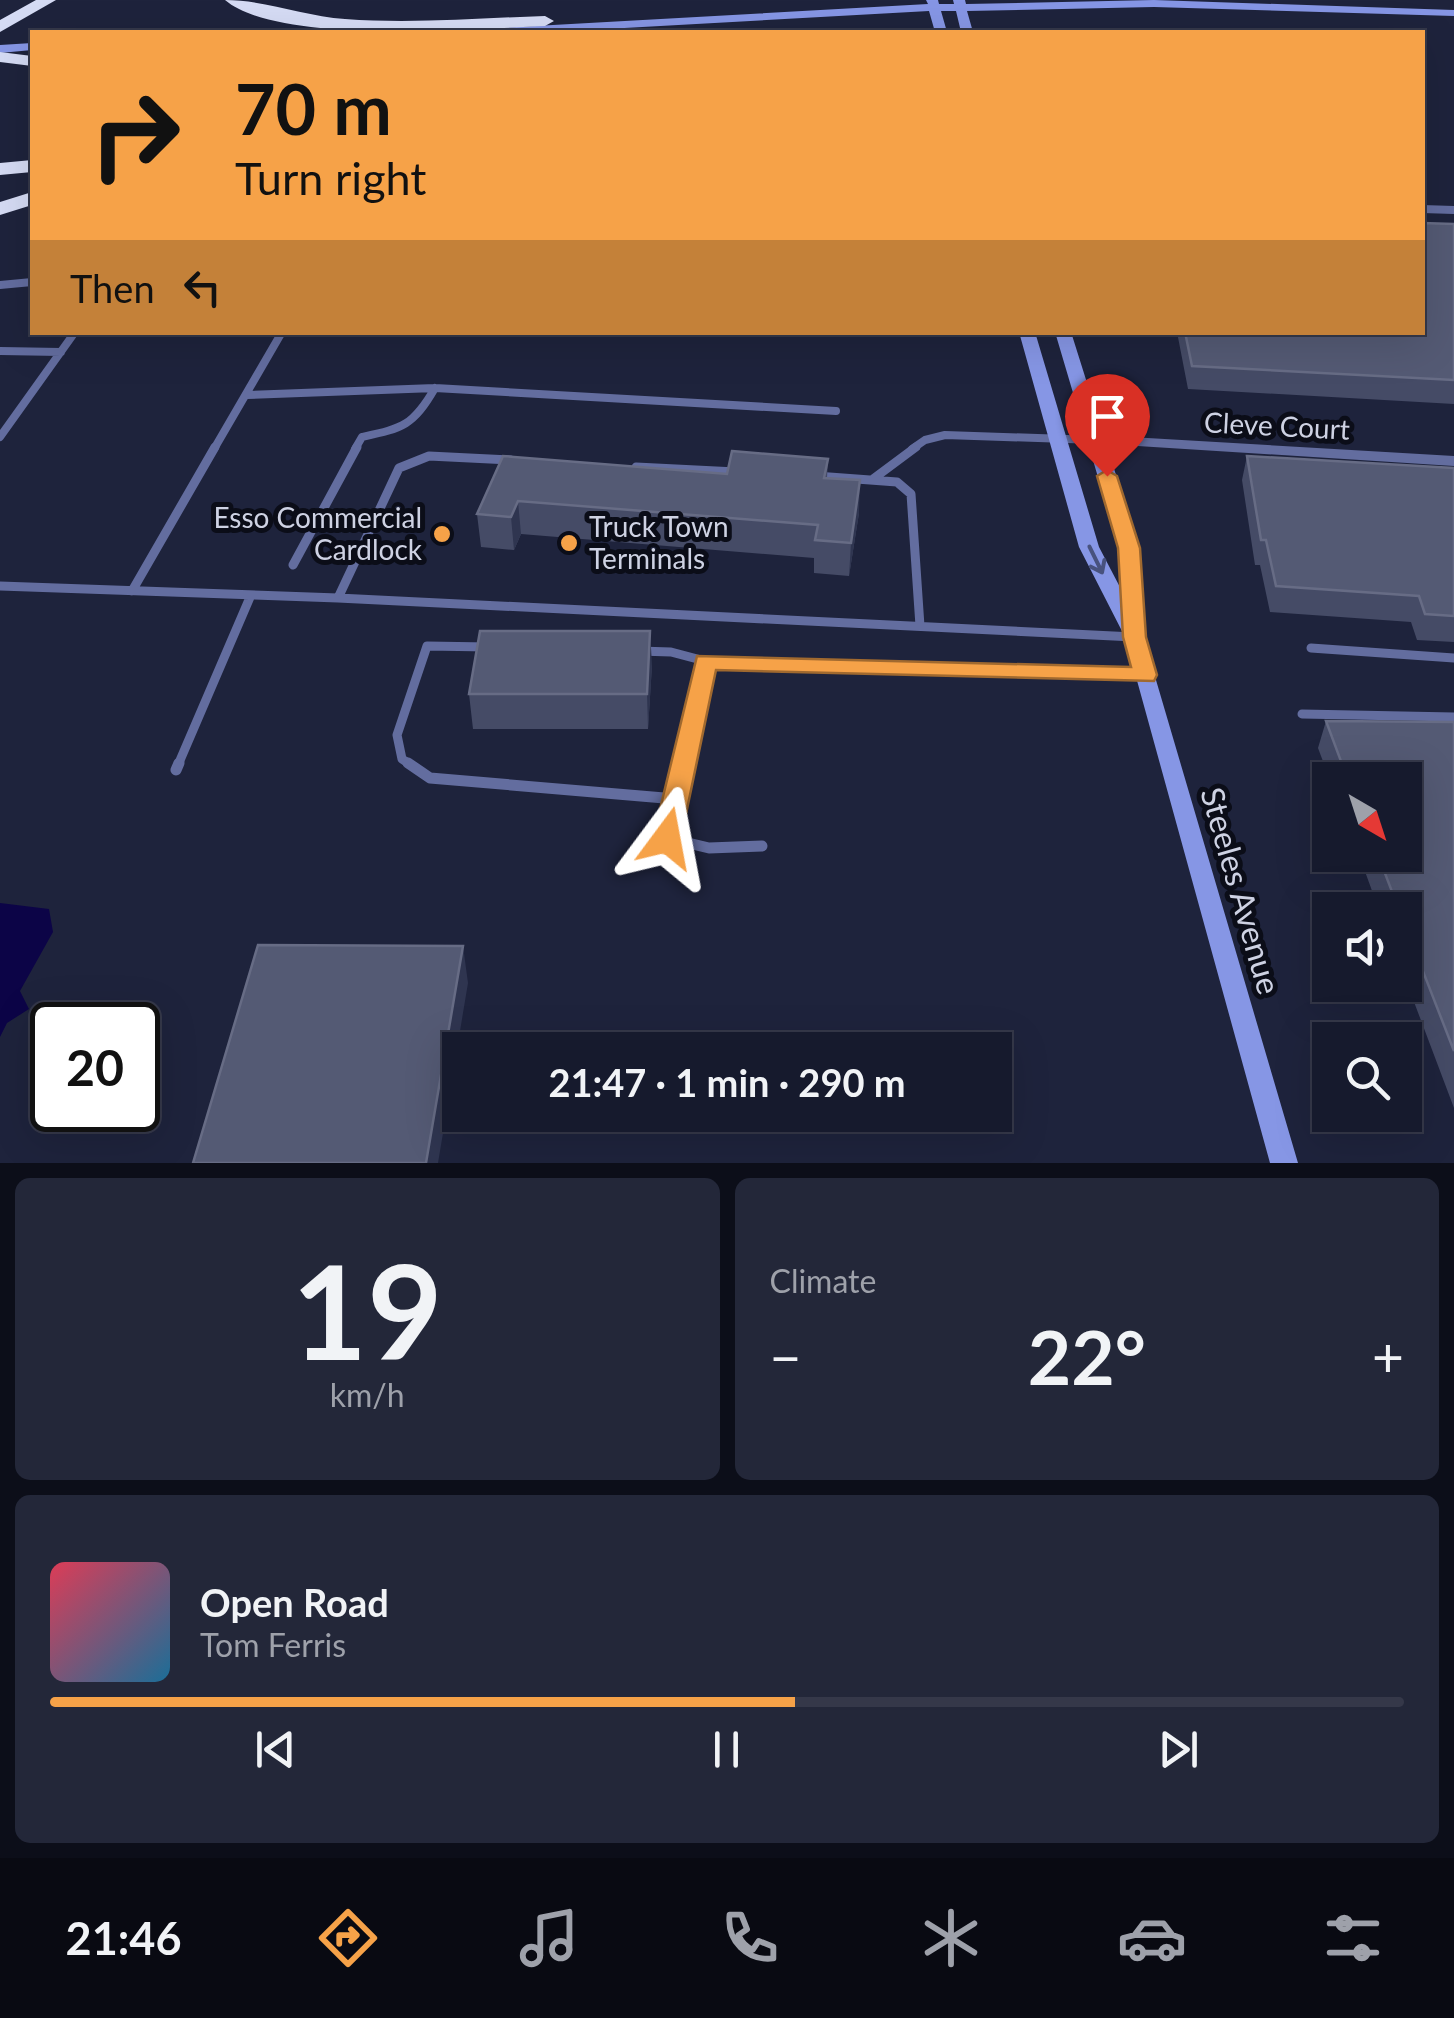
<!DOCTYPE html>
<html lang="en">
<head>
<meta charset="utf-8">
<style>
	:root { --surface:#161a2d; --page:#232739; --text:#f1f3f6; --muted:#9ea1aa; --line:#353849; --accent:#f6a248 }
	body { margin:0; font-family:Lato,sans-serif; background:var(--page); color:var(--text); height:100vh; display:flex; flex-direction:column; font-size:38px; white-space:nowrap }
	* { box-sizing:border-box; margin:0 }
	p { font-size:32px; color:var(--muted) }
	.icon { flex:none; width:55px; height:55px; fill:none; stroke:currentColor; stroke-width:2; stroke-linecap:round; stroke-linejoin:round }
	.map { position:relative; height:1163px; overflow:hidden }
	.side { display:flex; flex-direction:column; gap:15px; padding:15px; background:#0c0e19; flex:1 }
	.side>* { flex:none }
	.hud { position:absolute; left:30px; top:30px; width:1395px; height:305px; border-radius:0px; box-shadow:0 10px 40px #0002,0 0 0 2px var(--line); background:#f6a248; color:#111; overflow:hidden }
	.needle { width:65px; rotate:141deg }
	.buttons { position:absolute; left:1312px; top:762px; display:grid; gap:20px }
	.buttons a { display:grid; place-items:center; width:110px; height:110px; border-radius:0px; background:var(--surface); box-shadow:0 10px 40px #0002,0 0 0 2px var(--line); font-size:50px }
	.speed { position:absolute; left:30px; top:1002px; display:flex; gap:20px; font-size:50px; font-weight:700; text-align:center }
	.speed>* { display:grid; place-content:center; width:130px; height:130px; border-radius:50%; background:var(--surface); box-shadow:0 10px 40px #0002,0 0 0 2px var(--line); line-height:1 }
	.speed .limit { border:5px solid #111; border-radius:15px; background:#fff; color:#111 }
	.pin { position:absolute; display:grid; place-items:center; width:85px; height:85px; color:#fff; margin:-102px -42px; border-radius:50% 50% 50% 0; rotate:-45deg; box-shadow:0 0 10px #0007 }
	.pin .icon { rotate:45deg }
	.me { position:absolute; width:110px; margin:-55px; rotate:13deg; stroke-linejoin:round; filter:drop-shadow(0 0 8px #0008) }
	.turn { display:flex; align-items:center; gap:35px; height:210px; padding:0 40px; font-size:45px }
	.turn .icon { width:130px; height:130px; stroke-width:2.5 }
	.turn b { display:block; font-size:70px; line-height:85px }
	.then { display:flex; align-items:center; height:95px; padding:0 40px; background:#0003; gap:20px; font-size:38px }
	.big { font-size:75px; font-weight:700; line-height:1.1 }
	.side .card { flex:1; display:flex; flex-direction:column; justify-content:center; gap:15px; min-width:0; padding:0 35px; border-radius:15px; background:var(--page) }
	.side .dial { align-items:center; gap:0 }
	.dial b { font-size:130px; line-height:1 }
	.song { display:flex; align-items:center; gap:30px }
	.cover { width:120px; height:120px; border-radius:15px; background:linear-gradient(135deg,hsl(350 70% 55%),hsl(200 70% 35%)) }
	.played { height:10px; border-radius:5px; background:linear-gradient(90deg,var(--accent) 55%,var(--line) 55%) }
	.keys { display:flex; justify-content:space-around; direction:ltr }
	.heat { display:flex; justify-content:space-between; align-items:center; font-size:55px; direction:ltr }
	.side .tiles { flex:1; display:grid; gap:15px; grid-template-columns:1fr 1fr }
	.card:last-child { grid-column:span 2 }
	.trip { position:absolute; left:442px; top:1032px; width:570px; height:100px; border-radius:0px; background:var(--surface); box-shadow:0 10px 40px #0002,0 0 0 2px var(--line); font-weight:700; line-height:100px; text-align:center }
	.dock { display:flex; height:160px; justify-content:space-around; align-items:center; background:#090a12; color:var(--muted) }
	.dock .icon { width:70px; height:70px }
	.dock .active { color:var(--accent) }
	.dock b { font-size:45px; color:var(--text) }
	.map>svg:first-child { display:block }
	.water { fill:#0c0447 }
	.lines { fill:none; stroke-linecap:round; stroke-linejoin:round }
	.lane-far2 { stroke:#636d9f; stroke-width:8 }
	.lane-far1 { stroke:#636d9f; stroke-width:9 }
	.lane { stroke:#636d9f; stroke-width:11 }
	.street { fill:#636d9f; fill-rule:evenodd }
	.secondary { fill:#8696e5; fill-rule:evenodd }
	.highway { fill:#d5dbf4; fill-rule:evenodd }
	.wall { fill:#454b66 }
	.shaded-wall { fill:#2f3550 }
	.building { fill:#545a74; stroke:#676c85; stroke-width:2.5 }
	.oneway { stroke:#48527e }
	.route { fill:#f6a248; stroke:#a0692f; stroke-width:2.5 }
	.poi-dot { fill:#f6a248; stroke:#0b0d18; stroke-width:4 }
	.labels { text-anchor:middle; stroke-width:10; stroke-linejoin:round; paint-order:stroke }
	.street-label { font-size:28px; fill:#ced2e3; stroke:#0b0d18 }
	.poi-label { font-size:28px; fill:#ced2e3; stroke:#0b0d18; text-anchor:end }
	.near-street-label { font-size:32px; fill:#ced2e3; stroke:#0b0d18 }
</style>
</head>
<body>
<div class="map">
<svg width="1454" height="1163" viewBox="0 0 1454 1163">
	<rect width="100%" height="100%" fill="#1e233c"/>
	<path class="water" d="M0 903 49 909 53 932 20 991 29 1009 7 1023 0 1037Z"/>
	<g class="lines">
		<path class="lane-far2" d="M1422 209 1454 210
			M0 285 32 282
			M0 351 61 352
			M247 395 435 388 836 411
			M0 437 75 332
			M214 449 282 332
			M355 449 362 437C403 428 413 426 435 388
			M912 449 925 440 945 435 1096 440"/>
		<path class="lane-far1" d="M511 460 429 456 399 468 338 598 1134 637
			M636 467 736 472
			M816 476 897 482 911 494 920 626
			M873 479 916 447
			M293 565 357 447
			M0 586 338 598
			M132 591 215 447
			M1311 648 1454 658
			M639 651 671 652 705 661
			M1302 714 1454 717
			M178 765 251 595
			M411 765 402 759 397 735 427 646 489 647
			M683 765 705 661 1145 675"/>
		<path class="lane" d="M408 763 430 778 676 799
			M683 763 667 838 709 848 762 846
			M176 770 179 763"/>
		<path class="street" d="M1096 435 1454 456V466L1090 443 1088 440Z"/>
		<path class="secondary" d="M926 0H938L939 4H954L953 0H965L966 4 1154 0 1454 10V16L1154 7 967 11 973 32H961L956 11H941L947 32H935L929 11 552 32H494L500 28 928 4Z
			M421 26 425 28V32H363L369 28Z
			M32 43V50L0 53V45Z
			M1019 332H1035L1099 547 1122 591 1119 548 1055 332H1071L1139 548 1144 625 1141 629 1298 1163H1270L1125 637 1079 547Z"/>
		<path class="highway" d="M36 0H56L0 32V20Z
			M225 0C265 0 304 16 345 19 412 24 479 18 545 16L554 21 545 26C473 29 278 45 225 0Z
			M0 52 32 56V66L0 62Z
			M32 160V172L0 175V163Z
			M32 192V205L0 215V202Z"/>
	</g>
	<path class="wall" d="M1454 224V404L1188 389 1177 332H1422Z
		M503 456 727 474 828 459 827 478 859 513 849 576 814 573V558L521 534 514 550 481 547 477 514Z
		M1247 456 1454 468V642L1417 640 1411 622 1270 612 1260 565H1255L1242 480Z
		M652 665 648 729H473L469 694Z
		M1326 721 1454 722V1108L1405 978V910H1379L1359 855H1405V780H1330L1318 748Z"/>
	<path class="shaded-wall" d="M860 480 859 513 849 576 851 543Z
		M518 501 521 534 514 550 511 517Z
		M650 631 652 665 648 729 647 694Z
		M463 946 468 983 438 1163H426Z"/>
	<path class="building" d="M1422 223 1454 224V380L1192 366 1185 332H1422Z
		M732 451 828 459 824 478 860 480 851 543 815 540 818 525 518 501 511 517 477 514 503 456 727 474Z
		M1247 456 1454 468V616L1425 614 1419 596 1276 586 1266 540H1261Z
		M480 631H650L647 694H469Z
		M1326 721 1454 722V1051L1405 925V910H1399L1378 855H1405V780H1348Z
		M258 945 463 946 426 1163H193Z"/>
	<defs><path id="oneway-shaft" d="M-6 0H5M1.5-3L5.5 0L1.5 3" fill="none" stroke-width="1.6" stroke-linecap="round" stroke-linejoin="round" transform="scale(2.5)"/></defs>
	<use class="oneway" href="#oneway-shaft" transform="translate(1096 560) rotate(64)"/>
	<path class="route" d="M1107 470 1117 476 1140 548 1146 637 1157 675 1154 681 716 670 681 838 677 845H657L653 838 697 656 1131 667 1123 637 1118 548 1097 476Z"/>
	<g class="poi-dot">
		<circle cx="442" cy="534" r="10"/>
		<circle cx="569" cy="543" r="10"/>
	</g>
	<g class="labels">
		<g class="street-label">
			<text transform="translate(1277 426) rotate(3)" y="10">Cleve Court</text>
		</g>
		<g class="poi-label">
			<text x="422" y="528">Esso Commercial<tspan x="422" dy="32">Cardlock</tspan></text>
			<text x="589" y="537" text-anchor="start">Truck Town<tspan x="589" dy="32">Terminals</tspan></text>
		</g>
		<g class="near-street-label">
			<text transform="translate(1240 891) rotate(74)" y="11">Steeles Avenue</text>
		</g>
	</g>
</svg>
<div class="buttons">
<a><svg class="needle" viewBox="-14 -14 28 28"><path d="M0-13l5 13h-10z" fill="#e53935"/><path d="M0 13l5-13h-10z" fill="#9ea1aa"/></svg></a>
<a><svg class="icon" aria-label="sound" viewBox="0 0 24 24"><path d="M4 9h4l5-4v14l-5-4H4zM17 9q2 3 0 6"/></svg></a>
<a><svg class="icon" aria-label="search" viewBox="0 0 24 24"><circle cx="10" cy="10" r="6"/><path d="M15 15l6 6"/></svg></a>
</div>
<div class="speed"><div class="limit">20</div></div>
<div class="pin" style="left:1107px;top:476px;background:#d93025"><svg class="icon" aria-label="arrive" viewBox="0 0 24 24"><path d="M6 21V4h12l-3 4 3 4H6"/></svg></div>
<svg class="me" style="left:667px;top:838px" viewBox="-20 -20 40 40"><path d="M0-17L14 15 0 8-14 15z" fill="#f6a248" stroke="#fff" stroke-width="4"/></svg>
<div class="trip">21:47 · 1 min · 290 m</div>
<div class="hud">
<div class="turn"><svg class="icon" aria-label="right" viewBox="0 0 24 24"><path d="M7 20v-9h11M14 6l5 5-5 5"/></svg><div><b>70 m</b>Turn right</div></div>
<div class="then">Then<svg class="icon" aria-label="left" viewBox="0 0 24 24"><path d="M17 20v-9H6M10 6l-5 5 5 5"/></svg></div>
</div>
</div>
<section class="side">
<div class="tiles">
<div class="card dial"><b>19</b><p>km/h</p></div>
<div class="card"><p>Climate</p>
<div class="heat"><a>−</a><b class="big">22°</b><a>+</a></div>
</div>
<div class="card">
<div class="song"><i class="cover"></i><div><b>Open Road</b><p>Tom Ferris</p></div></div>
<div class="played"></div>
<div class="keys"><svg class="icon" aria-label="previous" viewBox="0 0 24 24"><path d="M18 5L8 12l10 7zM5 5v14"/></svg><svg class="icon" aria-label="pause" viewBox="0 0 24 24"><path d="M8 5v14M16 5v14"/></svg><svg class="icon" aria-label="next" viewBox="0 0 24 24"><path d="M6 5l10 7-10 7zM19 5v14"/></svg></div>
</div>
</div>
</section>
<nav class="dock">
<b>21:46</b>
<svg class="icon active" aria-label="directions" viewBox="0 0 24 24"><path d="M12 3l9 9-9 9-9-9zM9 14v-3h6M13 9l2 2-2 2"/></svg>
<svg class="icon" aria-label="music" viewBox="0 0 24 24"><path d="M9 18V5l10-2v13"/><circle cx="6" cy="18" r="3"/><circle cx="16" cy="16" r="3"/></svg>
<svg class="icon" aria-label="phone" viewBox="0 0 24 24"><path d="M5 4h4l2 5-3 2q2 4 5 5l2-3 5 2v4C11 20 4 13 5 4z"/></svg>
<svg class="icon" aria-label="climate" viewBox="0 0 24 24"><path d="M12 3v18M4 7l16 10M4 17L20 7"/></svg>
<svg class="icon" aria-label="car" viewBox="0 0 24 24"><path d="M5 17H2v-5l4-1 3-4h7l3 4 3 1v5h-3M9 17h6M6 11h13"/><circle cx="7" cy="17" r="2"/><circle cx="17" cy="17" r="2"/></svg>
<svg class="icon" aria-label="filters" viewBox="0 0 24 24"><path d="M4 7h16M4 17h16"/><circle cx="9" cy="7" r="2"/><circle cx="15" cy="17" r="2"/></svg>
</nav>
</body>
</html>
